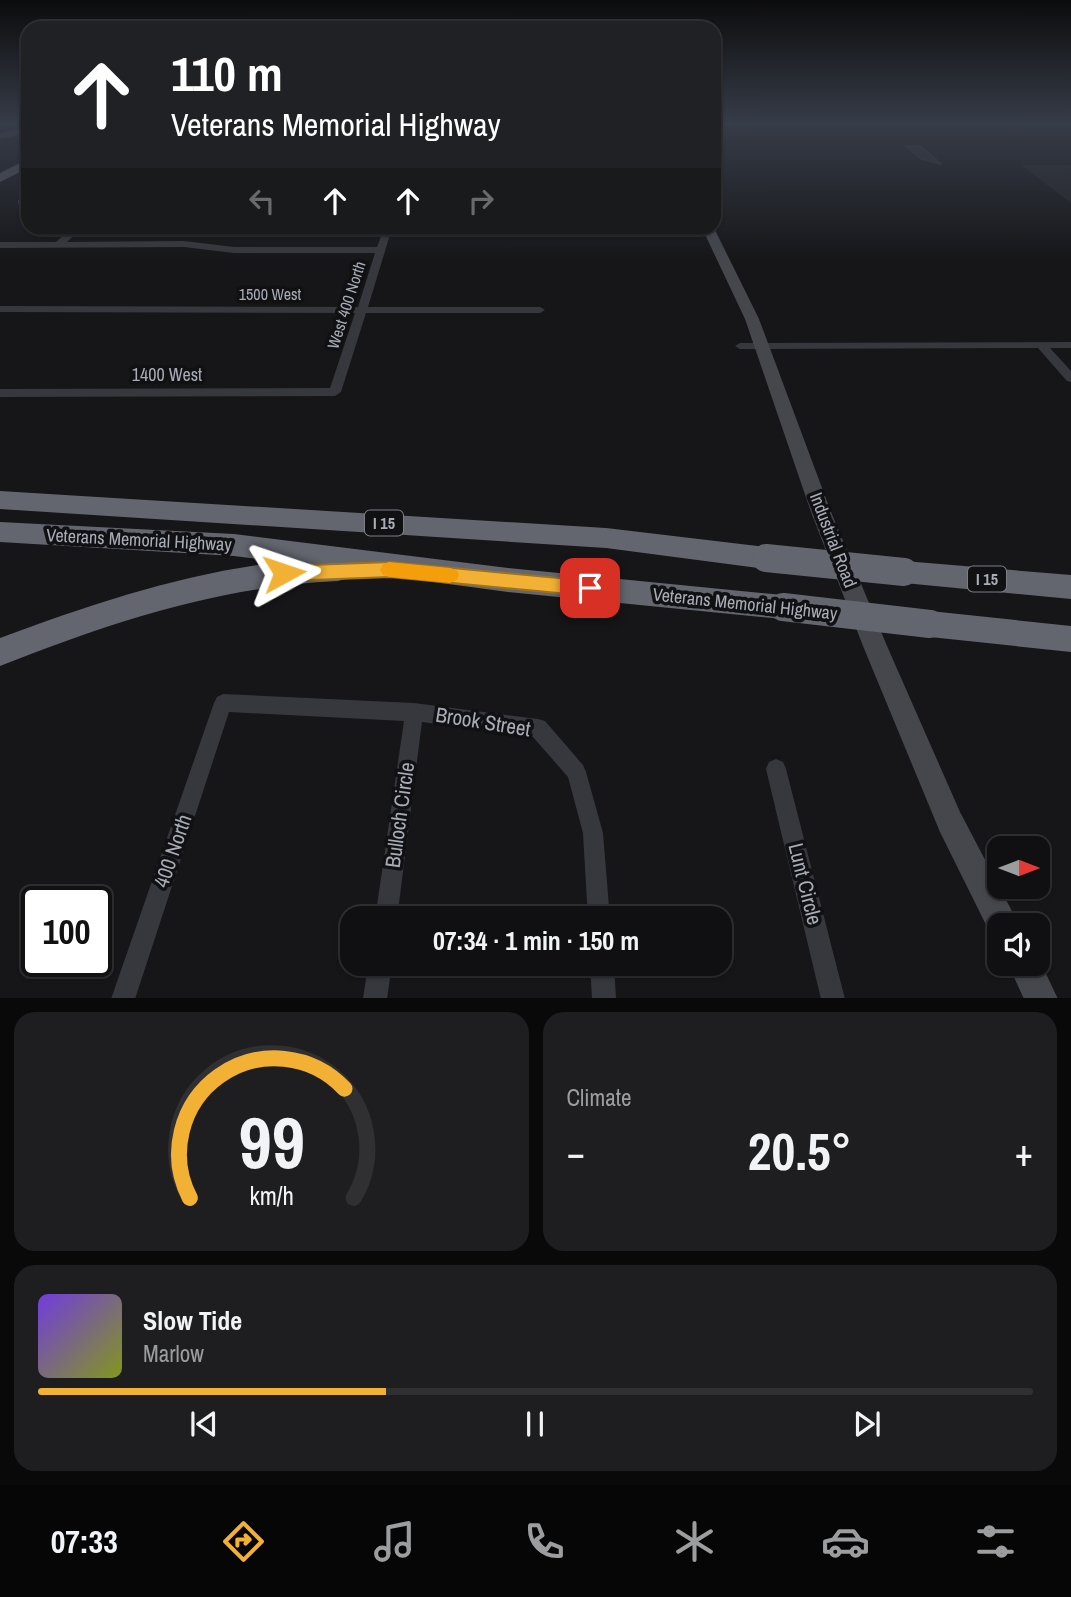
<!DOCTYPE html>
<html lang="en">
<head>
<meta charset="utf-8">
<style>
	:root { --surface:#101012; --page:#1e1e20; --text:#f1f3f6; --muted:#9c9d9f; --line:#303032; --accent:#f2b134 }
	body { margin:0; font-family:"Archivo Narrow",sans-serif; background:var(--page); color:var(--text); height:100vh; display:flex; flex-direction:column; font-size:26px; white-space:nowrap }
	* { box-sizing:border-box; margin:0 }
	p { font-size:23px; color:var(--muted) }
	.icon { flex:none; width:38px; height:38px; fill:none; stroke:currentColor; stroke-width:2; stroke-linecap:round; stroke-linejoin:round }
	.map { position:relative; height:998px; overflow:hidden }
	.side { display:flex; flex-direction:column; gap:14px; padding:14px; background:#09090a; flex:1 }
	.side>* { flex:none }
	.guide { position:absolute; left:21px; top:21px; width:700px; height:214px; border-radius:21px; box-shadow:0 2px 5px #0004,0 0 0 2px var(--line); background:#202124; color:#fff; overflow:hidden }
	.needle { width:46px; rotate:90deg }
	.fabs { position:absolute; left:987px; top:836px; display:grid; gap:14px }
	.fabs a { display:grid; place-items:center; width:63px; height:63px; border-radius:14px; background:var(--surface); box-shadow:0 2px 5px #0004,0 0 0 2px var(--line); font-size:35px }
	.speed { position:absolute; left:21px; top:886px; display:flex; gap:14px; font-size:35px; font-weight:700; text-align:center }
	.speed>* { display:grid; place-content:center; width:91px; height:91px; border-radius:50%; background:var(--surface); box-shadow:0 2px 5px #0004,0 0 0 2px var(--line); line-height:1 }
	.speed .limit { border:4px solid #111; border-radius:10px; background:#fff; color:#111 }
	.pin { position:absolute; display:grid; place-items:center; width:60px; height:60px; color:#fff; margin:-30px; border-radius:14px; box-shadow:0 4px 10px #0006 }
	.me { position:absolute; width:77px; margin:-38px; rotate:85deg; stroke-linejoin:round; filter:drop-shadow(0 0 5px #0008) }
	.turn { display:flex; align-items:center; gap:24px; height:147px; padding:0 35px; font-size:32px }
	.turn .icon { width:91px; height:91px; stroke-width:2.5 }
	.turn b { display:block; font-size:49px; line-height:60px }
	.lanes { display:flex; align-items:center; height:66px; padding:0 35px; background:#0003; justify-content:center; gap:35px; direction:ltr }
	.lanes .off { opacity:.35 }
	.big { font-size:52px; font-weight:800; line-height:1.1 }
	.side .tile { flex:1; display:flex; flex-direction:column; justify-content:center; gap:10px; min-width:0; padding:0 24px; border-radius:21px; background:var(--page) }
	.side .dial { align-items:center; gap:0 }
	.dial svg { height:182px; overflow:visible; fill:none; stroke:var(--line); stroke-width:7; stroke-linecap:round; text-anchor:middle }
	.dial text { fill:var(--text); stroke:none }
	.song { display:flex; align-items:center; gap:21px }
	.cover { width:84px; height:84px; border-radius:10px; background:linear-gradient(135deg,hsl(260 70% 55%),hsl(70 70% 35%)) }
	.played { height:7px; border-radius:4px; background:linear-gradient(90deg,var(--accent) 35%,var(--line) 35%) }
	.keys { display:flex; justify-content:space-around; direction:ltr }
	.heat { display:flex; justify-content:space-between; align-items:center; font-size:38px; direction:ltr }
	.side .tiles { flex:1; display:grid; gap:14px; grid-template-columns:1fr 1fr }
	.tile:last-child { grid-column:span 2 }
	.trip { position:absolute; left:340px; top:906px; width:392px; height:70px; border-radius:21px; background:var(--surface); box-shadow:0 2px 5px #0004,0 0 0 2px var(--line); font-weight:800; line-height:70px; text-align:center }
	.menu { display:flex; height:112px; justify-content:space-around; align-items:center; background:#060607; color:var(--muted) }
	.menu .icon { width:49px; height:49px }
	.menu .on { color:var(--accent) }
	.menu b { font-size:32px; color:var(--text) }
	.map>svg:first-child { display:block }
	.built { fill:#222225 }
	.building { fill:#29292c; stroke:#303034; stroke-width:2 }
	.lines { fill:none; stroke-linecap:round; stroke-linejoin:round }
	.street { fill:#37383d; fill-rule:evenodd }
	.secondary { fill:#45474d; fill-rule:evenodd }
	.primary { fill:#53555c; fill-rule:evenodd }
	.highway { fill:#63666e; fill-rule:evenodd }
	.highway-bridge { stroke:#63666e; stroke-width:28 }
	.route { fill:#f2b134; stroke:#9d7322; stroke-width:2 }
	.slow { fill:#f59e0b }
	.labels { text-anchor:middle; stroke-width:7; stroke-linejoin:round; paint-order:stroke }
	.far-street-label { font-size:16px; fill:#a8adb8; stroke:#111113 }
	.shield { fill:#111113; stroke:#7b7e86; stroke-width:2 }
	.shield-label { font-size:16px; font-weight:bold; fill:#a8adb8 }
	.street-label { font-size:18px; fill:#a8adb8; stroke:#111113 }
	.near-street-label { font-size:21px; fill:#a8adb8; stroke:#111113 }
</style>
</head>
<body>
<div class="map">
<svg width="1071" height="999" viewBox="0 0 1071 999">
	<rect width="100%" height="100%" fill="#161618"/>
	<path class="built" d="M1021 165H1071V203Z"/>
	<path class="building" d="M906 146H920L941 164 920 158Z"/>
	<g class="lines">
		<path class="street" d="M18 200H28V204H18Z
			M72 228H81L67 242 184 241 234 247H377L384 228H392L368 307H540L545 310 540 313H366L341 392 335 396 0 397V389L330 388 355 313 0 312V306L358 307 375 253H234L184 247 0 248V242H56Z
			M1071 342V348H1050L1071 371V382L1067 381 1038 348 740 349 735 346 740 343Z
			M223 694 414 703 538 719 545 721 583 765 586 772 603 833 610 919H588L583 833 568 777 533 737 422 722 397 919H375L404 721 229 712 135 999H111L214 703 217 697Z
			M776 759 783 762 786 769 845 999H821L766 769 769 762Z
			M368 964H392L387 999H363Z
			M590 964H614L616 999H592Z"/>
		<path class="secondary" d="M28 127V133L0 139V133Z
			M702 228H714L759 319 831 512 887 646 960 812 1014 915 1018 926H999V940L992 937 940 832 863 646 811 512 745 319Z
			M1038 957 1058 999H1024L1008 964H1038Z"/>
		<path class="primary" d="M28 159V168L0 182V173Z"/>
		<path class="highway" d="M0 491 606 528 766 547 775 550 779 558 775 566 766 569 606 548 0 509Z
			M0 522 234 534 508 568 783 595 793 598 797 607 793 616 783 619 508 592 351 571 348 578 338 581C216 587 113 622 0 666V638C92 604 184 573 281 562L234 556 0 542Z
			M904 561 1071 575V599L904 583 894 580 890 572 894 564Z
			M930 611 1071 626V652L930 637 920 633 916 624 920 615Z"/>
		<path class="highway-bridge" d="M766 558 904 572
			M783 607 930 624"/>
	</g>
	<linearGradient id="sky" x2="0" y2="1"><stop stop-color="#0c0c0d"/><stop offset="0.47" stop-color="#363c48"/><stop offset="1" stop-color="#363c48" stop-opacity="0"/></linearGradient>
	<rect width="1071" height="262" fill="url(#sky)"/>
	<path class="route" d="M390 562 590 581 596 583 599 588 596 594 590 596 390 577 284 581 277 579 275 573 277 568 284 566Z"/>
	<path class="slow" d="M389 562 450 568 457 570 459 575 457 580 450 583 389 577 383 575 380 570 383 564Z"/>
	<g class="labels">
		<g class="far-street-label">
			<text x="270" y="300">1500 West</text>
			<text transform="translate(346 305) rotate(-72)" y="6">West 400 North</text>
		</g>
		<g class="shield">
			<rect x="365" y="510.5" width="38" height="25" rx="5"/>
			<rect x="968" y="566.5" width="38" height="25" rx="5"/>
		</g>
		<g class="shield-label">
			<text x="384" y="529">I 15</text>
			<text x="987" y="585">I 15</text>
		</g>
		<g class="street-label">
			<text x="167" y="381">1400 West</text>
			<text transform="translate(139 540) rotate(3)" y="6">Veterans Memorial Highway</text>
			<text transform="translate(833 540) rotate(69)" y="6">Industrial Road</text>
			<text transform="translate(745 604) rotate(6)" y="6">Veterans Memorial Highway</text>
		</g>
		<g class="near-street-label">
			<text transform="translate(483 722) rotate(9)" y="7">Brook Street</text>
			<text transform="translate(400 815) rotate(-82)" y="7">Bulloch Circle</text>
			<text transform="translate(173 851) rotate(-71)" y="7">400 North</text>
			<text transform="translate(805 884) rotate(76)" y="7">Lunt Circle</text>
		</g>
	</g>
</svg>
<div class="fabs">
<a><svg class="needle" viewBox="-14 -14 28 28"><path d="M0-13l5 13h-10z" fill="#e53935"/><path d="M0 13l5-13h-10z" fill="#9c9d9f"/></svg></a>
<a><svg class="icon" aria-label="sound" viewBox="0 0 24 24"><path d="M4 9h4l5-4v14l-5-4H4zM17 9q2 3 0 6"/></svg></a>
</div>
<div class="speed"><div class="limit">100</div></div>
<div class="pin" style="left:590px;top:588px;background:#d93025"><svg class="icon" aria-label="arrive" viewBox="0 0 24 24"><path d="M6 21V4h12l-3 4 3 4H6"/></svg></div>
<svg class="me" style="left:284px;top:573px" viewBox="-20 -20 40 40"><path d="M0-17L14 15 0 8-14 15z" fill="#f2b134" stroke="#fff" stroke-width="4"/></svg>
<div class="trip">07:34 · 1 min · 150 m</div>
<div class="guide">
<div class="turn"><svg class="icon" aria-label="ahead" viewBox="0 0 24 24"><path d="M12 20V5M6 11l6-6 6 6"/></svg><div><b>110 m</b>Veterans Memorial Highway</div></div>
<div class="lanes"><svg class="icon off" aria-label="left" viewBox="0 0 24 24"><path d="M17 20v-9H6M10 6l-5 5 5 5"/></svg><svg class="icon" aria-label="ahead" viewBox="0 0 24 24"><path d="M12 20V5M6 11l6-6 6 6"/></svg><svg class="icon" aria-label="ahead" viewBox="0 0 24 24"><path d="M12 20V5M6 11l6-6 6 6"/></svg><svg class="icon off" aria-label="right" viewBox="0 0 24 24"><path d="M7 20v-9h11M14 6l5 5-5 5"/></svg></div>
</div>
</div>
<section class="side">
<div class="tiles">
<div class="tile dial"><svg viewBox="0 0 100 80">
<path d="M14 69A42 42 0 1 1 86 69"/>
<path d="M14 69A42 42 0 0 1 82 21" stroke="#f2b134"/>
<text x="50" y="56" font-size="32" font-weight="700">99</text>
<text x="50" y="72" font-size="11">km/h</text>
</svg></div>
<div class="tile"><p>Climate</p>
<div class="heat"><a>−</a><b class="big">20.5°</b><a>+</a></div>
</div>
<div class="tile">
<div class="song"><i class="cover"></i><div><b>Slow Tide</b><p>Marlow</p></div></div>
<div class="played"></div>
<div class="keys"><svg class="icon" aria-label="previous" viewBox="0 0 24 24"><path d="M18 5L8 12l10 7zM5 5v14"/></svg><svg class="icon" aria-label="pause" viewBox="0 0 24 24"><path d="M8 5v14M16 5v14"/></svg><svg class="icon" aria-label="next" viewBox="0 0 24 24"><path d="M6 5l10 7-10 7zM19 5v14"/></svg></div>
</div>
</div>
</section>
<nav class="menu">
<b>07:33</b>
<svg class="icon on" aria-label="directions" viewBox="0 0 24 24"><path d="M12 3l9 9-9 9-9-9zM9 14v-3h6M13 9l2 2-2 2"/></svg>
<svg class="icon" aria-label="music" viewBox="0 0 24 24"><path d="M9 18V5l10-2v13"/><circle cx="6" cy="18" r="3"/><circle cx="16" cy="16" r="3"/></svg>
<svg class="icon" aria-label="phone" viewBox="0 0 24 24"><path d="M5 4h4l2 5-3 2q2 4 5 5l2-3 5 2v4C11 20 4 13 5 4z"/></svg>
<svg class="icon" aria-label="climate" viewBox="0 0 24 24"><path d="M12 3v18M4 7l16 10M4 17L20 7"/></svg>
<svg class="icon" aria-label="car" viewBox="0 0 24 24"><path d="M5 17H2v-5l4-1 3-4h7l3 4 3 1v5h-3M9 17h6M6 11h13"/><circle cx="7" cy="17" r="2"/><circle cx="17" cy="17" r="2"/></svg>
<svg class="icon" aria-label="filters" viewBox="0 0 24 24"><path d="M4 7h16M4 17h16"/><circle cx="9" cy="7" r="2"/><circle cx="15" cy="17" r="2"/></svg>
</nav>
</body>
</html>
